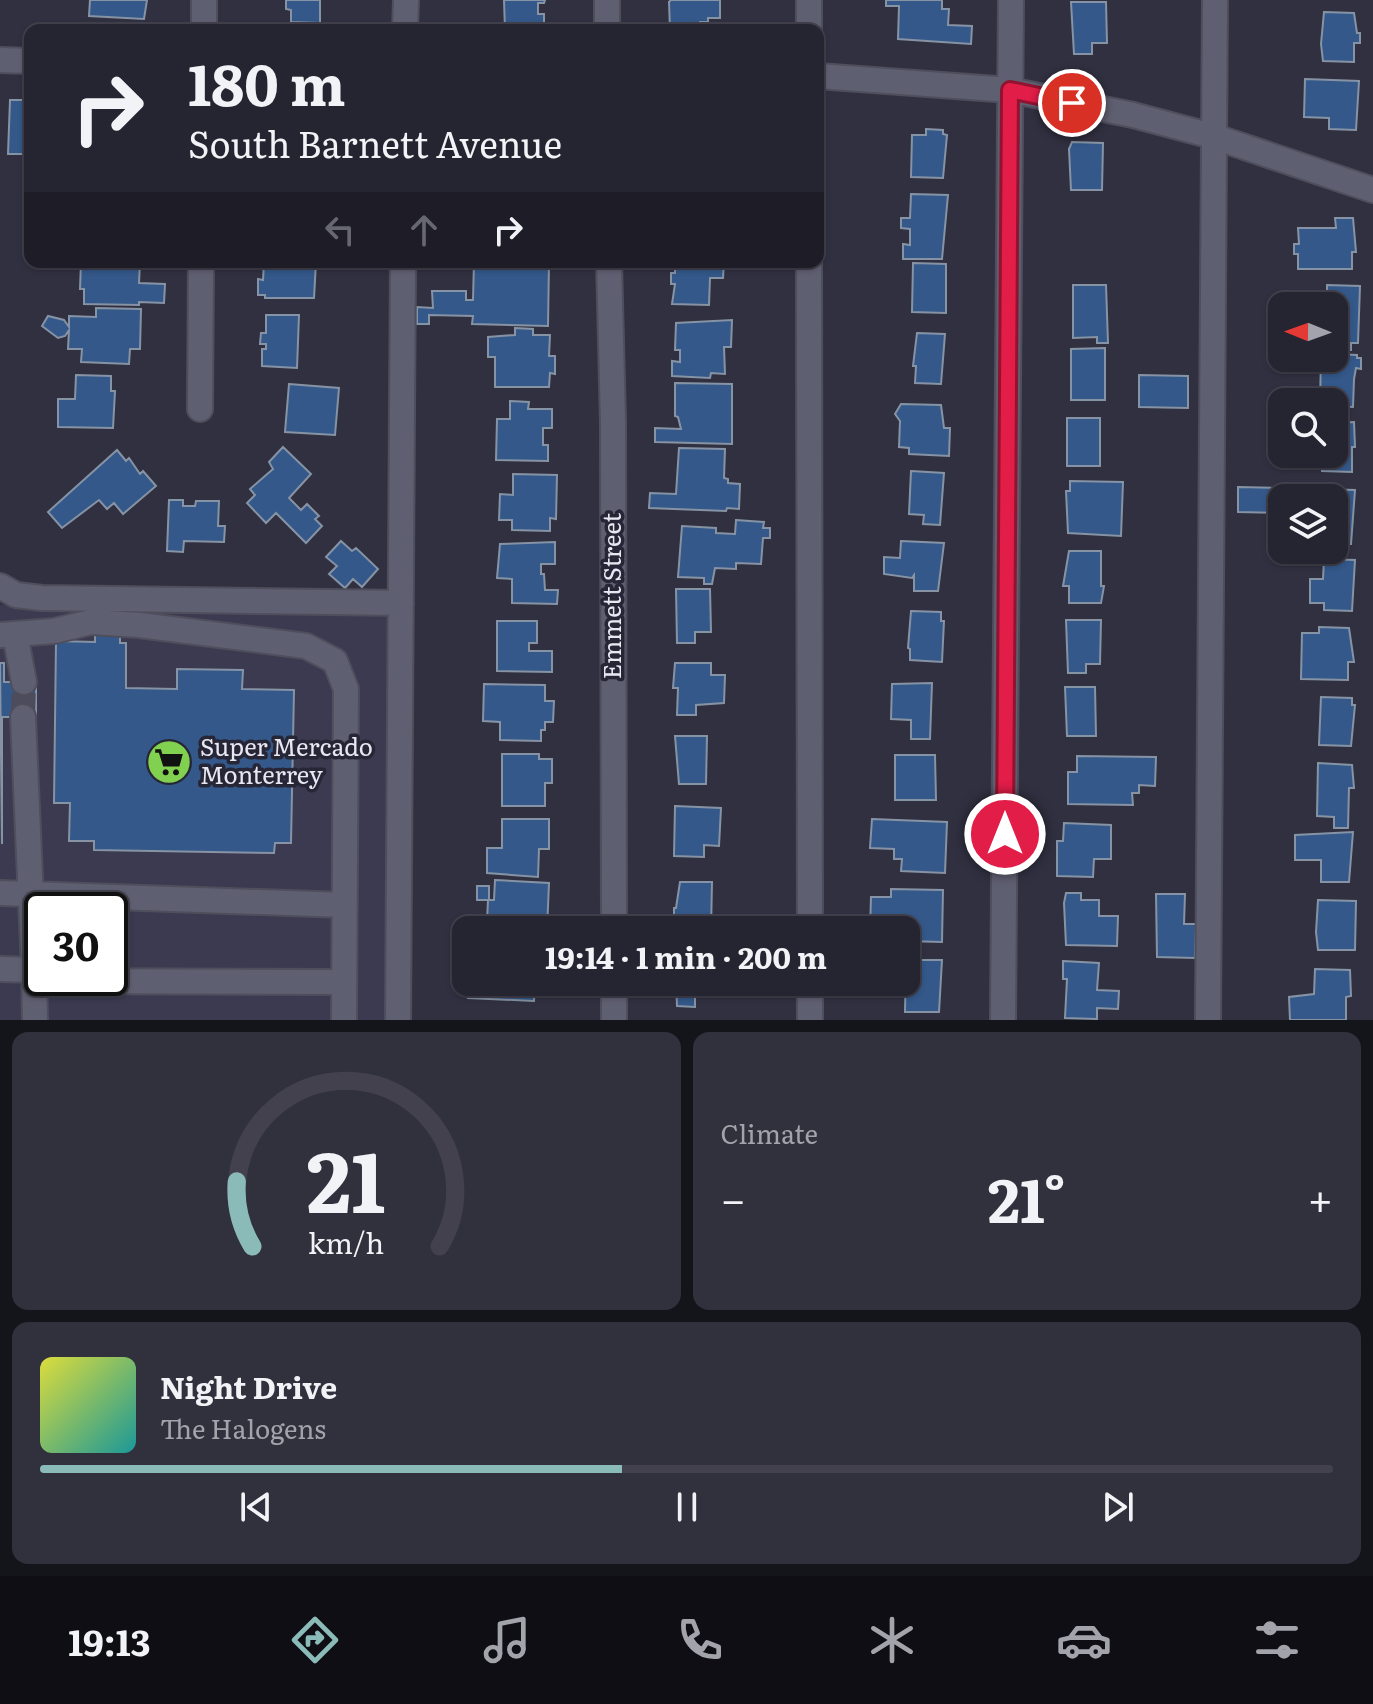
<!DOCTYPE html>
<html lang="en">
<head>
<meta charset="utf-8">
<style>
	:root { --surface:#252431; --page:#31303d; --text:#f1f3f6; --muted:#a3a4ab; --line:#42414d; --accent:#8bbbb9 }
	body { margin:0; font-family:Literata,serif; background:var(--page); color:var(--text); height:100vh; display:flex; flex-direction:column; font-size:30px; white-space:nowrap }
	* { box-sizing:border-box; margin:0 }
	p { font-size:26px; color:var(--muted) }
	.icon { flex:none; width:44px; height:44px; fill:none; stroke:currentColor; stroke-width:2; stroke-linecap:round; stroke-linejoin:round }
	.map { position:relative; height:1020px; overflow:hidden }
	.sheet { display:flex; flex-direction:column; gap:12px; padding:12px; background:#14141b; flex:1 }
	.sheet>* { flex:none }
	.banner { position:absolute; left:24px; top:24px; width:800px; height:244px; border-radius:16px; box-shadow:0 2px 6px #0004,0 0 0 2px var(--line); background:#252431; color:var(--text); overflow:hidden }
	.needle { width:52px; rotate:271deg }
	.controls { position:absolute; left:1268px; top:292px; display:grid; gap:16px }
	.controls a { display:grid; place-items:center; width:80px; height:80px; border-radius:16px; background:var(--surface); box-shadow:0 2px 6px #0004,0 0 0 2px var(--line); font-size:40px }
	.speed { position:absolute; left:24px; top:892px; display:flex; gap:16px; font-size:40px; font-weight:700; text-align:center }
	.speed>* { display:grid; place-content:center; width:104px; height:104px; border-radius:50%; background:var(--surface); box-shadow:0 2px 6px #0004,0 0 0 2px var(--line); line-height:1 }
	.speed .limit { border:4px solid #111; border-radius:12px; background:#fff; color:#111 }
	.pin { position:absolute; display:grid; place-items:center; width:68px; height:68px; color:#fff; margin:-34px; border:4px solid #fff; border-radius:50%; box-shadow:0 2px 8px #0007 }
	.me { position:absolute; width:88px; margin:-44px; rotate:0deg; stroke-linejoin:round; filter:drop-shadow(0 0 6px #0008) }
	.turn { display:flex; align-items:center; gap:28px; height:168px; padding:0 32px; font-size:36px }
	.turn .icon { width:104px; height:104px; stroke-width:2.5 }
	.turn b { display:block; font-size:56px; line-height:68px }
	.lanes { display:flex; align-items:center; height:76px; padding:0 32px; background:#0003; justify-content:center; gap:40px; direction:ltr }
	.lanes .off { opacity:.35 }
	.big { font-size:60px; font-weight:700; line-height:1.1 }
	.sheet .widget { flex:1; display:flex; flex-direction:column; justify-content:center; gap:12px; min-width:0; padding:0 28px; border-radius:16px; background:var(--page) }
	.sheet .dial { align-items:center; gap:0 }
	.dial svg { height:208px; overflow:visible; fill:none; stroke:var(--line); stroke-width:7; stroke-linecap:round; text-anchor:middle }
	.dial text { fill:var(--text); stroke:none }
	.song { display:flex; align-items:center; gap:24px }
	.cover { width:96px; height:96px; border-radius:12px; background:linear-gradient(135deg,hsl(60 70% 55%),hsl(180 70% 35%)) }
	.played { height:8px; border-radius:4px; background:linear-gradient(90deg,var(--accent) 45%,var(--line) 45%) }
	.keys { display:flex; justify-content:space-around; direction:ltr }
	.heat { display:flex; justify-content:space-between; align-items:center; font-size:44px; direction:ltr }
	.sheet .tiles { flex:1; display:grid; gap:12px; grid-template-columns:1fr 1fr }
	.widget:last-child { grid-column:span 2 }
	.trip { position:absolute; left:452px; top:916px; width:468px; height:80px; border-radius:16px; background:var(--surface); box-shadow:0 2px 6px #0004,0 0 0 2px var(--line); font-weight:700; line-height:80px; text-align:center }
	.tabs { display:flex; height:128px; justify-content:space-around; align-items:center; background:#0f0e14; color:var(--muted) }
	.tabs .icon { width:56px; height:56px }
	.tabs .current { color:var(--accent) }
	.tabs b { font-size:36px; color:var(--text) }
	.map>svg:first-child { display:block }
	.built { fill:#3b3a50; fill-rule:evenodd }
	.building { fill:#335889; stroke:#8693a4; stroke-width:2 }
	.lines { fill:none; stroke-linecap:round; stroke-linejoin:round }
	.minor-tunnel { stroke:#4c4c5c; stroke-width:24; stroke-dasharray:24 12; stroke-linecap:butt }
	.minor-casing { stroke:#4f4e5c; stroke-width:28 }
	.minor { stroke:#5f5f72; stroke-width:24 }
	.route-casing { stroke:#92132f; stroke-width:20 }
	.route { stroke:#e11d48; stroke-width:14 }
	.labels { text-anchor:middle; stroke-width:7; stroke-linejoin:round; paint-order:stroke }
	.street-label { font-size:24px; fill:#e8e8f3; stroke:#272636 }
	.poi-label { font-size:24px; fill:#e8e8f3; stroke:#272636; text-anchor:start }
</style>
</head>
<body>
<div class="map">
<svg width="1373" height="1020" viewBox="0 0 1373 1020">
	<rect width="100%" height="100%" fill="#313041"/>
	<path class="built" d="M0 605 394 609 388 1020H0ZM42 910H110V978H42Z"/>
	<path class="building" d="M90 0H147L144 19 89 16Z
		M286 0H320V23L291 22V10L286 9Z
		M504 0H545L544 3H538V14H544V30H505Z
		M671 0H720V18H708V22H700L699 30H670L669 2Z
		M886 0H942V9H949L948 25 972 26 971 44 898 39 899 6H886Z
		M1071 2H1106L1107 43H1092V54H1074Z
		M1324 12 1354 13 1357 33H1360V43H1354V62L1323 61 1321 44Z
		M1305 79 1359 81 1356 130 1329 129V118L1304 117Z
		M10 100H30V154H8Z
		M926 129 943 130V134L947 135 943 178 911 177 912 135H926Z
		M1072 142 1103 143 1102 190H1071L1069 149Z
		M911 194 948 195 942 259H903V244L910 245V229L901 228V218H910Z
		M1335 218H1353L1356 252H1352V269H1298V254H1294V244H1299L1298 228H1336Z
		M81 262H140L139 283 165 284 164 303 139 302V305L84 304V289H80Z
		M264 262H316L314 298H265V295H258V279L263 280Z
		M474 262H549L548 326 472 324 473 316 429 315V324H417V307L433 308 432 291H466V300H473Z
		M675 262H724L723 278H710L709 305 672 304 675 284H671V273H675Z
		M913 263 946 264V313L912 312Z
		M1073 285H1106L1108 343H1097V337L1073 338Z
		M1327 285 1360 286 1358 343H1351V350H1334V306H1283H1298V301H1327Z
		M96 308 141 309 140 349H130L129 364 81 362 82 349H68L69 330 65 336 58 338 42 326 48 316 64 320 69 327V316L96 317Z
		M266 315H299L297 368 262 366V349H266V344H260L261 333H266Z
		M732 320 731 347H724L725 374 711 373 710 378 672 376V361L680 362V350H675L676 323Z
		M515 328 533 329V335H550L549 356H555V374L550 373 549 387H495V357H488V337L515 335Z
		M917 333 945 334 941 384 915 383 916 366H913Z
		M1105 348V400H1071V349Z
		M1334 354 1357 355V358H1361V369L1356 368 1354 379 1353 407 1334 406V402H1320L1321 358H1334Z
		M76 375 111 376V391H115L113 428 58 427V399H75Z
		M1139 375 1188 376V408L1139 407Z
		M675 383 732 384V444L655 442V428L681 429 678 417 675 416Z
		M289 384 339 388 335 435 285 432Z
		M510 401 529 402 528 409H552V428H543V445H548V461L496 460 497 419H510Z
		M901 404 941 405 944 428H950L949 456 909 454V448L899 447 900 421 895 414Z
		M1067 418H1100V466H1067Z
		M1354 422 1355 447H1352V472L1322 471V462H1314L1315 454H1334V423Z
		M283 447 311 474 289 498 301 510 307 504 319 516 315 519 322 526 306 543 276 513 266 523 247 503 255 495 250 489 273 469 269 462Z
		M679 448 725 449 724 478 728 479V483L740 484 739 509 727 508 726 511 649 508 650 493 676 494Z
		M117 450 126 461 129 458 140 474 143 471 156 486 123 514 114 503 107 509 99 500 62 528 48 512Z
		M911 471 944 473 940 525 923 524 924 515 909 514Z
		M513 474 557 475 556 519 550 518V531L512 530V520H499L500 494 513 495Z
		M1070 481 1123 482 1121 536 1068 533 1066 491H1070Z
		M1238 487 1355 490 1351 544H1334V498H1282V513L1238 512Z
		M169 500H183V506H195L196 501H219L218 526H225L224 542 184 541 183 552 167 551Z
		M736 520 764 522 763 528H770V538H763L761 564 736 563V569L715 568 712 584H704V578L678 577 682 526 716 528V533L735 534Z
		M341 541 352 551 356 548 378 569 362 587 353 579 345 588 329 574 337 566 326 557Z
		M901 541 944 543 938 591H914V575L912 578 884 574V557L900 558Z
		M555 542V564H541V574H544L545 590H558L557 604 512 603V579L497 578 500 544Z
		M1294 550H1321V555L1294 554Z
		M1069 551H1101V586H1104L1101 603H1069V586H1063Z
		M1324 559 1355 560 1352 611 1324 610V603H1310V579H1323Z
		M676 589H710L711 632H695V643H677Z
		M911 611 941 612V621H944L942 662 910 660V649L908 648Z
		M1066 620H1101L1100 664H1086V673H1068Z
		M497 621H537V643H529V651H552V672L497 671Z
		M1319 627 1349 628 1354 662H1348V680L1301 679 1302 633H1319Z
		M95 628H120V643H126V688L177 689V669L243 670 242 689 294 690 291 843H275L274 853 94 850V841H69L70 803H54L56 641 95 642Z
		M0 663H4V682H36V717H2V844Z
		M675 663H711V675H725L724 703 696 705V715H677L678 688H673Z
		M932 683 930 739H911V720L891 719 892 684Z
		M484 684 545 685V701H554L553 722H545V730H541V741L500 740V722L483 721Z
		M1065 687H1095L1096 736H1067Z
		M1321 697 1352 698V705H1355L1351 746 1319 745Z
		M675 736H707L706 784H679Z
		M502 754H539V759H552V783H545V806H502Z
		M895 755H935L936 800H895Z
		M1077 756 1156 757 1155 786 1139 785V793H1132L1133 805 1068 804V772H1077Z
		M1318 763 1352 765 1354 788H1349L1348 828H1334V817L1317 816Z
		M675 806 721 808 719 846 704 845V857L674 856Z
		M502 819H549V849H539L538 877 487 873V848H502Z
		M872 819 947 822 945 873 901 871 902 859H894V849L870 848Z
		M1064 823 1111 825V859H1094L1093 877 1057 876V841H1063Z
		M1353 832 1349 882H1321V860H1295V835Z
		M495 880 549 883 547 930H517L518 922 487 921 488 900H477V886H489V900H494Z
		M680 882H712L711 930H678V915H674V908H676Z
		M891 889 943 890 942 942 906 941V930H870L871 897H891Z
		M1066 893H1081V900H1099V916H1118L1117 946 1066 945 1064 903Z
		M1156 894H1185L1184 924H1196L1195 958 1157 957Z
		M1318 900 1356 901 1355 950H1318L1316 932Z
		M906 960H942L939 1012H905Z
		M1063 961 1099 963 1097 990 1119 991 1118 1009 1097 1008V1019L1065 1018 1067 979H1063Z
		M1315 969 1350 970 1351 996 1346 997V1020H1290L1289 997 1314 994Z
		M469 982H535L534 1001 468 998Z
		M676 982H707L706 997H695V1007L677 1006Z"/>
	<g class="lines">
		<path class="minor-tunnel" d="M23 717 24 682"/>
		<g class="minor-casing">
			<path id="minor" d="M204 30V0
				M405 30 406 0
				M607 30V0
				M809 30V0
				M0 60 30 61
				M818 76 1010 90 1133 115 1212 136 1373 190
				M609 262 613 422 614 930
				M809 262 810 930
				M200 409 201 262
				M0 586 16 595 42 598 401 603
				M15 634 24 682
				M0 635 54 631 91 622 139 625 306 646 335 661 346 689 344 1020
				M23 717 34 970
				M0 893 344 905
				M0 969 34 970 35 1020
				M34 981 344 982
				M614 982V1020
				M810 982V1020
				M398 1020 403 262
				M1003 1020 1011 0
				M1208 1020 1215 0"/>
		</g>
		<use href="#minor" class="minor"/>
	</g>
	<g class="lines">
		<g class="route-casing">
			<path id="route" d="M1005 834 1010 90 1072 103"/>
		</g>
		<use href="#route" class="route"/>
	</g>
	<defs>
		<g id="supermarket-disc" transform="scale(2.3)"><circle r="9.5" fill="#82d050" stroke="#272636"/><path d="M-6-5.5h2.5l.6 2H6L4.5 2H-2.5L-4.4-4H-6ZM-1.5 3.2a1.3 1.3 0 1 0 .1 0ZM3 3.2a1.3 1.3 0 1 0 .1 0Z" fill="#111"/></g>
	</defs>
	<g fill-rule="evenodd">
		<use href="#supermarket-disc" x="169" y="762"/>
	</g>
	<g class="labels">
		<g class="street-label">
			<text transform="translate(613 596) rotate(-90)" y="8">Emmett Street</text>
		</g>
		<g class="poi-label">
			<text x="200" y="756">Super Mercado<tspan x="200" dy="28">Monterrey</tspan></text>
		</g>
	</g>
</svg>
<div class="controls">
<a><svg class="needle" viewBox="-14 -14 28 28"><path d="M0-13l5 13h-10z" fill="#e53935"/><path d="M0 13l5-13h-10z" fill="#a3a4ab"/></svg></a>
<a><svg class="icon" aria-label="search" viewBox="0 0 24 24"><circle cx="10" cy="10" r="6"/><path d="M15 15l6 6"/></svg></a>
<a><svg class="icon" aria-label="layers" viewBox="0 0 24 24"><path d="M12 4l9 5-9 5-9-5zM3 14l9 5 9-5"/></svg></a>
</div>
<div class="speed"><div class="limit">30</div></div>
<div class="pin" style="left:1072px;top:103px;background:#d93025"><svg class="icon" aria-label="arrive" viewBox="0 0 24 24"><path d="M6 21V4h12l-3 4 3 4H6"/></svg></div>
<svg class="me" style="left:1005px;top:834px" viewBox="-20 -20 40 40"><circle r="17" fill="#e11d48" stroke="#fff" stroke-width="3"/><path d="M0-11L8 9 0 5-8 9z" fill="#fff"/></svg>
<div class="trip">19:14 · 1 min · 200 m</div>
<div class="banner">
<div class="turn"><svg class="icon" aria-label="right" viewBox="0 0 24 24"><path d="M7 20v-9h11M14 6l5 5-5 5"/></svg><div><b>180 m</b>South Barnett Avenue</div></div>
<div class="lanes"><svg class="icon off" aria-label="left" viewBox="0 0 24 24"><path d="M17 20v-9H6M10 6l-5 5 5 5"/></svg><svg class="icon off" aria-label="ahead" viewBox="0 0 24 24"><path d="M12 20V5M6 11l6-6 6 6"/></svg><svg class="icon" aria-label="right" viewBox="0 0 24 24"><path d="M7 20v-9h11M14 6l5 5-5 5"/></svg></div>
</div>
</div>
<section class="sheet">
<div class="tiles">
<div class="widget dial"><svg viewBox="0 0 100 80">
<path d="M14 69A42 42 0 1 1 86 69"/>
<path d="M14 69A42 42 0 0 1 8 44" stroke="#8bbbb9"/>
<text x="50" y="56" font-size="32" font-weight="700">21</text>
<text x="50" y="72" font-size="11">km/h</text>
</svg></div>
<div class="widget"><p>Climate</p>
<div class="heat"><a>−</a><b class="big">21°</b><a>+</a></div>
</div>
<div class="widget">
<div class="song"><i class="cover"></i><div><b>Night Drive</b><p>The Halogens</p></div></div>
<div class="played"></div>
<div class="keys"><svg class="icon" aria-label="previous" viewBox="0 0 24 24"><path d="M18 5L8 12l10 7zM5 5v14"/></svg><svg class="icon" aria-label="pause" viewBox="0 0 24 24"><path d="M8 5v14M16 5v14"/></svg><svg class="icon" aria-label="next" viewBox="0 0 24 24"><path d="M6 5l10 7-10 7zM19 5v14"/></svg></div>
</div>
</div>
</section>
<nav class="tabs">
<b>19:13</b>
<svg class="icon current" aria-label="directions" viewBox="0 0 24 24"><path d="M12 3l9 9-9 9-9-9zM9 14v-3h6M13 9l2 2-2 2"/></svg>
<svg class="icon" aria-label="music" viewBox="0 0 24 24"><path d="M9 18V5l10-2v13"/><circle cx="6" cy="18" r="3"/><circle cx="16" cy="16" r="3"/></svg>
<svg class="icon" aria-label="phone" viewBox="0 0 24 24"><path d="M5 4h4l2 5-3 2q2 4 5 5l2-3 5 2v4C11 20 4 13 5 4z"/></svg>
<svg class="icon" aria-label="climate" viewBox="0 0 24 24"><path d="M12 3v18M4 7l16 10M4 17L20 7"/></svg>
<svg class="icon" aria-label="car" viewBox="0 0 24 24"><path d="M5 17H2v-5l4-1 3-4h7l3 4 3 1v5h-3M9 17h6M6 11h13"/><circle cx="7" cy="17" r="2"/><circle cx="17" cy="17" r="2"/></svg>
<svg class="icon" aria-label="filters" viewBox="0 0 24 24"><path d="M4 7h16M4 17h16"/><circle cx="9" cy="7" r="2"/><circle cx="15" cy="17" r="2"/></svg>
</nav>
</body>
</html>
